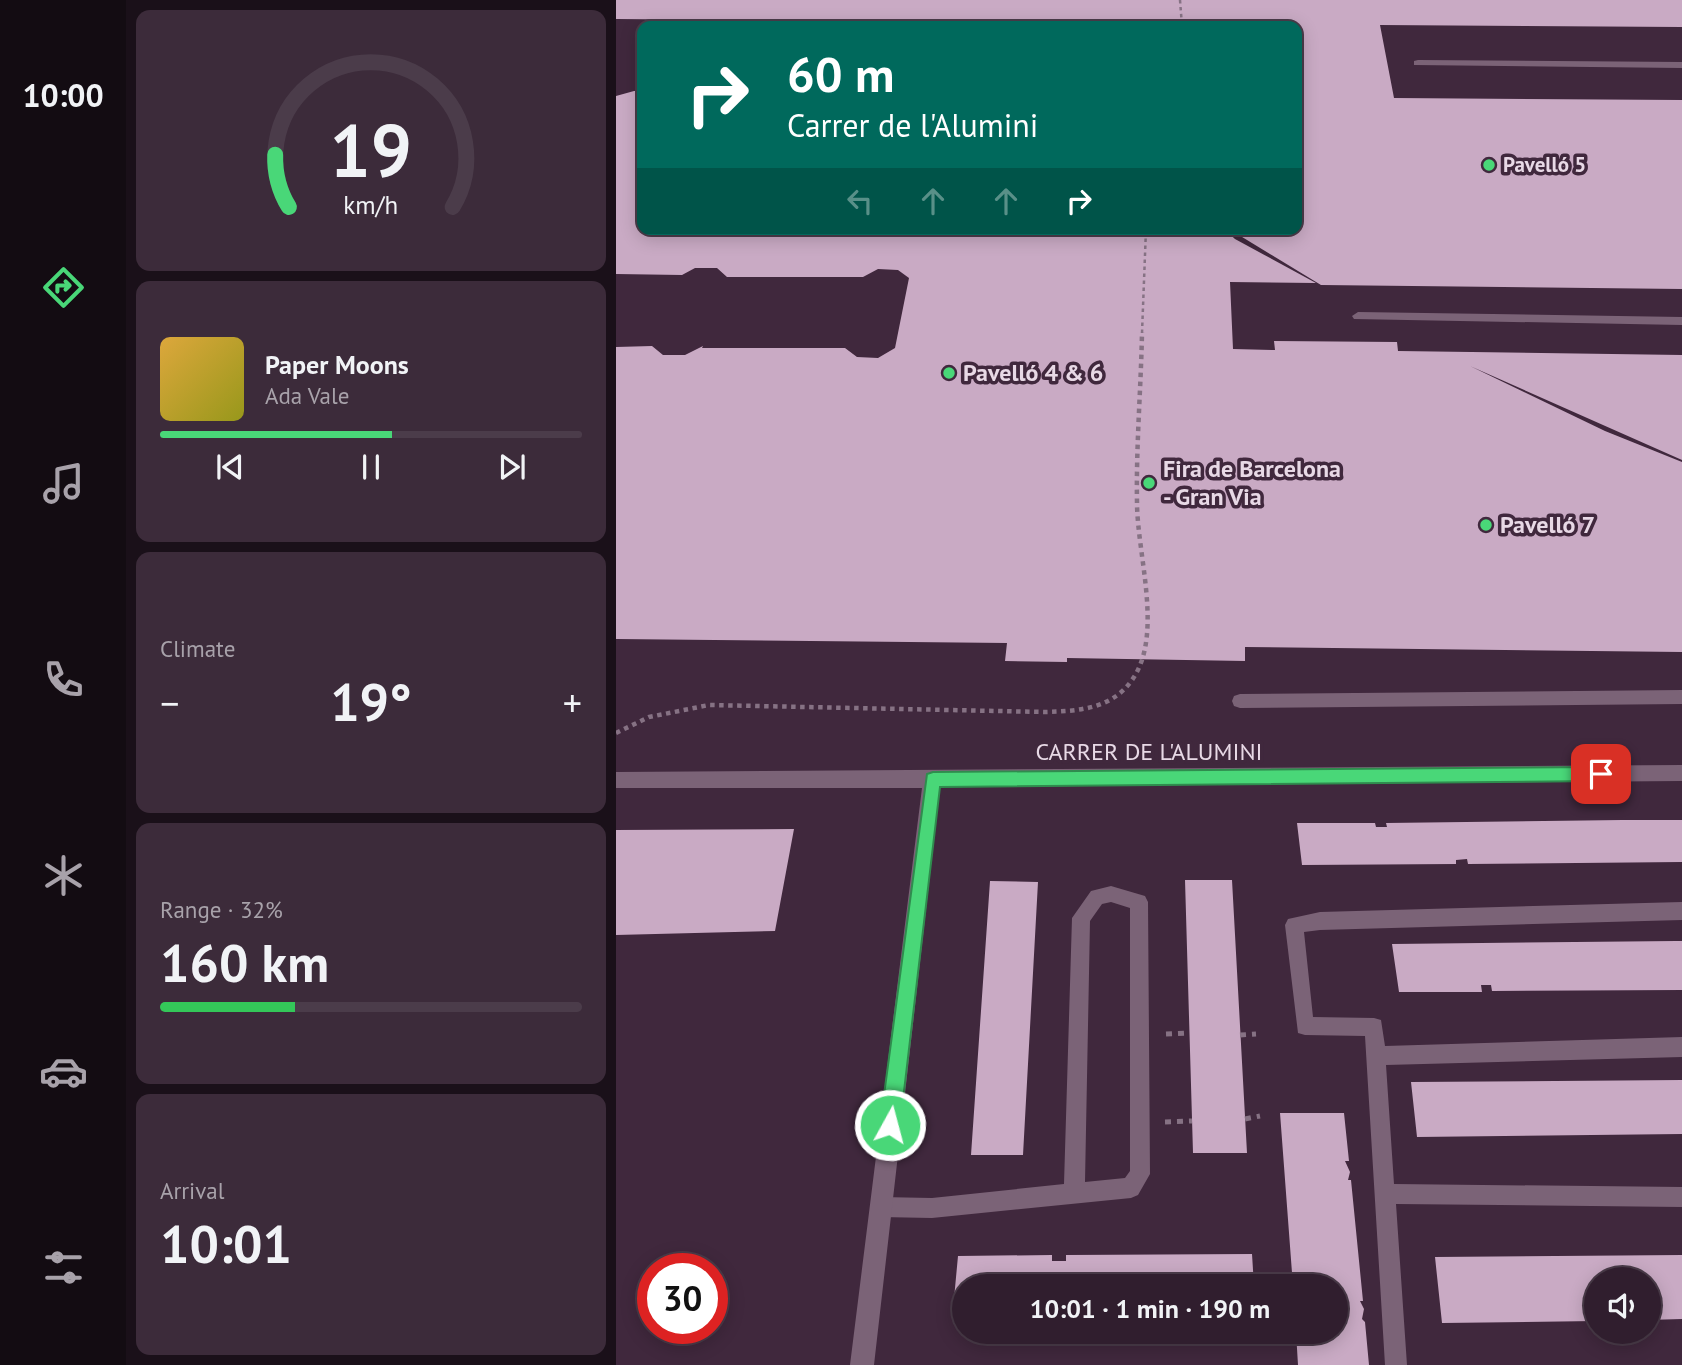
<!DOCTYPE html>
<html lang="en">
<head>
<meta charset="utf-8">
<style>
	:root { --surface:#301e2e; --page:#3c2b3a; --text:#f1f3f6; --muted:#a8a2aa; --line:#4b3c4a; --accent:#49d778 }
	body { margin:0; font-family:"PT Sans",sans-serif; background:var(--page); color:var(--text); height:100vh; display:flex; flex-direction:column; font-size:26px; white-space:nowrap }
	* { box-sizing:border-box; margin:0 }
	p { font-size:23px; color:var(--muted) }
	.icon { flex:none; width:38px; height:38px; fill:none; stroke:currentColor; stroke-width:2; stroke-linecap:round; stroke-linejoin:round }
	.map { position:relative; flex:1; overflow:hidden }
	.panel { display:flex; flex-direction:column; gap:10px; padding:10px; background:#1a1019; width:490px }
	.panel>* { flex:none }
	.banner { position:absolute; left:21px; top:21px; width:665px; height:214px; border-radius:14px; box-shadow:0 4px 18px #0003,0 0 0 2px var(--line); background:#00695c; color:#fff; overflow:hidden }
	.buttons { position:absolute; left:968px; top:1267px; display:grid; gap:14px }
	.buttons a { display:grid; place-items:center; width:77px; height:77px; border-radius:50%; background:var(--surface); box-shadow:0 4px 18px #0003,0 0 0 2px var(--line); font-size:35px }
	.speed { position:absolute; left:21px; top:1253px; display:flex; gap:14px; font-size:35px; font-weight:700; text-align:center }
	.speed>* { display:grid; place-content:center; width:91px; height:91px; border-radius:50%; background:var(--surface); box-shadow:0 4px 18px #0003,0 0 0 2px var(--line); line-height:1 }
	.speed .limit { border:10px solid #d22; background:#fff; color:#111 }
	.pin { position:absolute; display:grid; place-items:center; width:60px; height:60px; color:#fff; margin:-30px; border-radius:14px; box-shadow:0 4px 10px #0006 }
	.me { position:absolute; width:77px; margin:-38px; rotate:7deg; stroke-linejoin:round; filter:drop-shadow(0 0 5px #0008) }
	.turn { display:flex; align-items:center; gap:24px; height:147px; padding:0 35px; font-size:32px }
	.turn .icon { width:91px; height:91px; stroke-width:2.5 }
	.turn b { display:block; font-size:49px; line-height:60px }
	.lanes { display:flex; align-items:center; height:66px; padding:0 35px; background:#0003; justify-content:center; gap:35px; direction:ltr }
	.lanes .off { opacity:.35 }
	.big { font-size:52px; font-weight:700; line-height:1.1 }
	.panel .tile { flex:1; display:flex; flex-direction:column; justify-content:center; gap:10px; min-width:0; padding:0 24px; border-radius:14px; background:var(--page) }
	.panel .dial { align-items:center; gap:0 }
	.dial svg { height:182px; overflow:visible; fill:none; stroke:var(--line); stroke-width:7; stroke-linecap:round; text-anchor:middle }
	.dial text { fill:var(--text); stroke:none }
	.song { display:flex; align-items:center; gap:21px }
	.cover { width:84px; height:84px; border-radius:10px; background:linear-gradient(135deg,hsl(40 70% 55%),hsl(60 70% 35%)) }
	.played { height:7px; border-radius:4px; background:linear-gradient(90deg,var(--accent) 55%,var(--line) 55%) }
	.keys { display:flex; justify-content:space-around; direction:ltr }
	.heat { display:flex; justify-content:space-between; align-items:center; font-size:38px; direction:ltr }
	.charge { height:10px; border-radius:5px; background:linear-gradient(90deg,#34c759 32%,var(--line) 0) }
	.trip { position:absolute; left:336px; top:1274px; width:396px; height:70px; border-radius:35px; background:var(--surface); box-shadow:0 4px 18px #0003,0 0 0 2px var(--line); font-weight:700; line-height:70px; text-align:center }
	main { display:flex; flex:1; min-height:0 }
	.tabs { display:flex; flex-direction:column; width:126px; justify-content:space-around; align-items:center; background:#130c12; color:var(--muted) }
	.tabs .icon { width:49px; height:49px }
	.tabs .current { color:var(--accent) }
	.tabs b { font-size:32px; color:var(--text) }
	.map>svg:first-child { display:block }
	.building { fill:#c9aac4 }
	.lines { fill:none; stroke-linecap:round; stroke-linejoin:round }
	.path-far2 { stroke:#867284; stroke-width:2.5; stroke-dasharray:3.5 3.5; stroke-linecap:butt }
	.path-far1 { stroke:#867284; stroke-width:4.5; stroke-dasharray:4.5 4.5; stroke-linecap:butt }
	.path { stroke:#867284; stroke-width:5; stroke-dasharray:6 6; stroke-linecap:butt }
	.service { fill:#7b6377; fill-rule:evenodd }
	.minor { fill:#7b6377; fill-rule:evenodd }
	.route { fill:#49d778; stroke:#2f8c4e; stroke-width:2 }
	.poi-dot { fill:#49d778; stroke:#40283d; stroke-width:2.5 }
	.labels { text-anchor:middle; stroke-width:7; stroke-linejoin:round; paint-order:stroke }
	.far-poi-label { font-size:21px; font-weight:bold; fill:#e8d9e6; stroke:#40283d; text-anchor:start }
	.poi-label { font-size:24px; font-weight:bold; fill:#e8d9e6; stroke:#40283d; text-anchor:start }
	.street-label { font-size:24px; fill:#e8d9e6; stroke:#40283d }
</style>
</head>
<body>
<main>
<nav class="tabs">
<b>10:00</b>
<svg class="icon current" aria-label="directions" viewBox="0 0 24 24"><path d="M12 3l9 9-9 9-9-9zM9 14v-3h6M13 9l2 2-2 2"/></svg>
<svg class="icon" aria-label="music" viewBox="0 0 24 24"><path d="M9 18V5l10-2v13"/><circle cx="6" cy="18" r="3"/><circle cx="16" cy="16" r="3"/></svg>
<svg class="icon" aria-label="phone" viewBox="0 0 24 24"><path d="M5 4h4l2 5-3 2q2 4 5 5l2-3 5 2v4C11 20 4 13 5 4z"/></svg>
<svg class="icon" aria-label="climate" viewBox="0 0 24 24"><path d="M12 3v18M4 7l16 10M4 17L20 7"/></svg>
<svg class="icon" aria-label="car" viewBox="0 0 24 24"><path d="M5 17H2v-5l4-1 3-4h7l3 4 3 1v5h-3M9 17h6M6 11h13"/><circle cx="7" cy="17" r="2"/><circle cx="17" cy="17" r="2"/></svg>
<svg class="icon" aria-label="filters" viewBox="0 0 24 24"><path d="M4 7h16M4 17h16"/><circle cx="9" cy="7" r="2"/><circle cx="15" cy="17" r="2"/></svg>
</nav>
<section class="panel">
<div class="tile dial"><svg viewBox="0 0 100 80">
<path d="M14 69A42 42 0 1 1 86 69"/>
<path d="M14 69A42 42 0 0 1 8 46" stroke="#49d778"/>
<text x="50" y="56" font-size="32" font-weight="700">19</text>
<text x="50" y="72" font-size="11">km/h</text>
</svg></div>
<div class="tile">
<div class="song"><i class="cover"></i><div><b>Paper Moons</b><p>Ada Vale</p></div></div>
<div class="played"></div>
<div class="keys"><svg class="icon" aria-label="previous" viewBox="0 0 24 24"><path d="M18 5L8 12l10 7zM5 5v14"/></svg><svg class="icon" aria-label="pause" viewBox="0 0 24 24"><path d="M8 5v14M16 5v14"/></svg><svg class="icon" aria-label="next" viewBox="0 0 24 24"><path d="M6 5l10 7-10 7zM19 5v14"/></svg></div>
</div>
<div class="tile"><p>Climate</p>
<div class="heat"><a>−</a><b class="big">19°</b><a>+</a></div>
</div>
<div class="tile"><p>Range · 32%</p><b class="big">160 km</b><div class="charge"></div></div>
<div class="tile"><p>Arrival</p><b class="big">10:01</b></div>
</section>
<div class="map">
<svg width="1066" height="1365" viewBox="0 0 1066 1365">
	<rect width="100%" height="100%" fill="#40283d"/>
	<path class="building" d="M0 0H1066V27L764 25 778 98 1066 100V289L705 285 613 229H681V26L498 23V26H353L354 22 0 19Z
		M18 91H26V229H608L619 239 700 283 614 282 617 349 659 350 658 341 781 342 782 351 1066 355V460L854 366 989 431 1066 462V652L629 647V661L451 658V662L389 661 391 643 0 639V347L36 346 47 355H69L87 346 86 348H229L241 357 262 358 279 348 293 278 282 270 262 269 247 277H111L101 268H79L66 275 0 274V96Z
		M1006 820H1066V862L852 864 851 859 840 860V864L686 865 681 823H759L760 827H771L770 823Z
		M178 829 159 931 0 935V830Z
		M569 880H616L631 1153H577Z
		M374 881 422 882 407 1155H355Z
		M1060 941H1066V990L876 991 875 985H865L866 992H783L776 944Z
		M1066 1080V1134L801 1137 795 1082Z
		M664 1113H728L733 1161H729L734 1172 732 1180H735L747 1301H744L748 1309 746 1319 749 1322 753 1365H682L680 1332H719V1286H677Z
		M636 1254 638 1286H348V1320H336L342 1256 436 1255V1261H450V1255Z
		M1066 1255V1319L1032 1320V1279H980V1321L826 1323 819 1257Z"/>
	<g class="lines">
		<path class="path-far2" d="M564 0 566 26
			M526 333 530 229"/>
		<path class="path-far1" d="M0 733 33 717 93 705 430 712C462 711 496 709 516 680 548 635 521 555 521 502 520 446 525 388 526 332"/>
		<path class="path" d="M550 1034 573 1033
			M624 1035 640 1034
			M629 1119 644 1116
			M549 1122 576 1121"/>
		<path class="service" d="M802 60 1066 62V68L798 65V61Z
			M742 312 1066 317V325L738 319 736 316Z
			M1066 690V704L624 708 618 706 616 701 618 696 624 694Z
			M495 886 529 896 532 902 534 1174 522 1195 515 1198 316 1218 264 1217 257 1214 254 1207 257 1200 264 1197 316 1198 448 1184 456 918 475 891ZM495 902 514 908V1171L509 1178 469 1182 474 921 486 904Z
			M1066 902V920L704 930 688 932 697 1017 758 1018 765 1020 769 1046 1066 1037V1057L770 1065 778 1184 1066 1187V1207L780 1204 791 1365H769L749 1036 689 1035 682 1033 669 925 672 919 704 912Z"/>
		<path class="minor" d="M1066 765V781L324 787 258 1365H234L306 788H0V772Z"/>
	</g>
	<path class="route" d="M985 767 991 769 993 774 991 779 985 781 324 787 284 1125 281 1133 274 1135 267 1133 264 1125 311 774 317 772Z"/>
	<g class="poi-dot">
		<circle cx="873" cy="165" r="7"/>
		<circle cx="333" cy="373" r="7"/>
		<circle cx="533" cy="483" r="7"/>
		<circle cx="870" cy="525" r="7"/>
	</g>
	<g class="labels">
		<g class="far-poi-label">
			<text x="887" y="172">Pavelló 5</text>
		</g>
		<g class="poi-label">
			<text x="347" y="381">Pavelló 4 &amp; 6</text>
			<text x="547" y="477">Fira de Barcelona<tspan x="547" dy="28">- Gran Via</tspan></text>
			<text x="884" y="533">Pavelló 7</text>
		</g>
		<g class="street-label">
			<text x="533" y="760">CARRER DE L'ALUMINI</text>
		</g>
	</g>
</svg>
<div class="buttons">
<a><svg class="icon" aria-label="sound" viewBox="0 0 24 24"><path d="M4 9h4l5-4v14l-5-4H4zM17 9q2 3 0 6"/></svg></a>
</div>
<div class="speed"><div class="limit">30</div></div>
<div class="pin" style="left:985px;top:774px;background:#d93025"><svg class="icon" aria-label="arrive" viewBox="0 0 24 24"><path d="M6 21V4h12l-3 4 3 4H6"/></svg></div>
<svg class="me" style="left:274px;top:1125px" viewBox="-20 -20 40 40"><circle r="17" fill="#49d778" stroke="#fff" stroke-width="3"/><path d="M0-11L8 9 0 5-8 9z" fill="#fff"/></svg>
<div class="trip">10:01 · 1 min · 190 m</div>
<div class="banner">
<div class="turn"><svg class="icon" aria-label="right" viewBox="0 0 24 24"><path d="M7 20v-9h11M14 6l5 5-5 5"/></svg><div><b>60 m</b>Carrer de l'Alumini</div></div>
<div class="lanes"><svg class="icon off" aria-label="left" viewBox="0 0 24 24"><path d="M17 20v-9H6M10 6l-5 5 5 5"/></svg><svg class="icon off" aria-label="ahead" viewBox="0 0 24 24"><path d="M12 20V5M6 11l6-6 6 6"/></svg><svg class="icon off" aria-label="ahead" viewBox="0 0 24 24"><path d="M12 20V5M6 11l6-6 6 6"/></svg><svg class="icon" aria-label="right" viewBox="0 0 24 24"><path d="M7 20v-9h11M14 6l5 5-5 5"/></svg></div>
</div>
</div>
</main>
</body>
</html>
